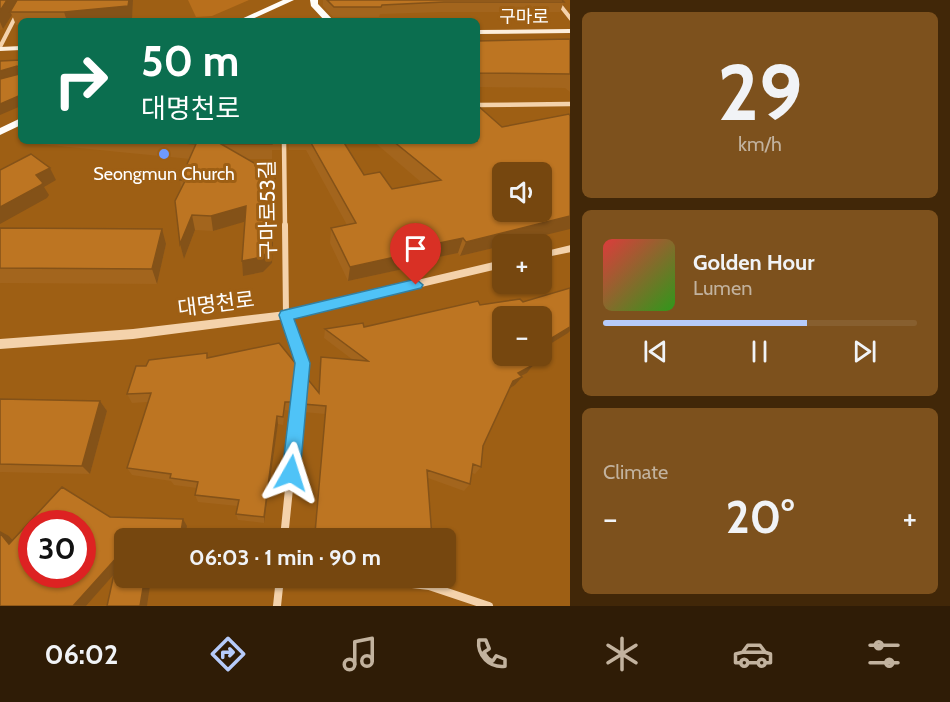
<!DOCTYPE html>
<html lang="en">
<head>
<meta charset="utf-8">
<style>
	:root { --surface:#76470f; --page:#7d511d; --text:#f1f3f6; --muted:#c2b29e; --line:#875f2f; --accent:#b6cbfa }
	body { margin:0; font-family:Cabin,"Noto Sans KR",sans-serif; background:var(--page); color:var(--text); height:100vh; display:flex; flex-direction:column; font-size:22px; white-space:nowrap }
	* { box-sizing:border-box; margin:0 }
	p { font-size:20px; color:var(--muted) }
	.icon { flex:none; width:33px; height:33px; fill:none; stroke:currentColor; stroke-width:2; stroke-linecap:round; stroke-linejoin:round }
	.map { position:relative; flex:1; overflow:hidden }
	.side { display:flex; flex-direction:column; gap:12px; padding:12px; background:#412708; width:380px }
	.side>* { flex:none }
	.top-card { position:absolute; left:18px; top:18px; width:462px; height:126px; border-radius:9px; box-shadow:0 2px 4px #0004; background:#0b6e4f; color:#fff; overflow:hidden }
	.buttons { position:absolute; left:492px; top:162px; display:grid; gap:12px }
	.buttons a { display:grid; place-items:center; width:60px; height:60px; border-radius:9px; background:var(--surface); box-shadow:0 2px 4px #0004; font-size:30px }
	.speed { position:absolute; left:18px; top:510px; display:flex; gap:12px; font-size:30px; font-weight:700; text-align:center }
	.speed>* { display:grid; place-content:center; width:78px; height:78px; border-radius:50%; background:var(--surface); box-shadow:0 2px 4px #0004; line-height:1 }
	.speed .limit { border:9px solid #d22; background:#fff; color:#111 }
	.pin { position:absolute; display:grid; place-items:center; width:51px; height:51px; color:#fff; margin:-62px -26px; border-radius:50% 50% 50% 0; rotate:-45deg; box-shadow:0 0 6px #0007 }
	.pin .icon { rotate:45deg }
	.me { position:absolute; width:66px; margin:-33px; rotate:6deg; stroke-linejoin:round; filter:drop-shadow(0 0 4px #0008) }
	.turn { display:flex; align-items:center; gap:21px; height:126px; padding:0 24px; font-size:27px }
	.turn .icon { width:78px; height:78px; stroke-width:2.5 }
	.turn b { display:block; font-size:42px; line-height:51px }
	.big { font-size:45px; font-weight:700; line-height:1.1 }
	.side .card { flex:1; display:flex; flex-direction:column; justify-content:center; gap:9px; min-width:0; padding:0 21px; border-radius:9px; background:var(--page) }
	.side .dial { align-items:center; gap:0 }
	.dial b { font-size:78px; line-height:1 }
	.song { display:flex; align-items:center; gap:18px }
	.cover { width:72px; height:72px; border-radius:9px; background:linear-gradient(135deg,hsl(0 70% 55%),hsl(110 70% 35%)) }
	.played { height:6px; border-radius:3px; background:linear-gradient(90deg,var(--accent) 65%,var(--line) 65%) }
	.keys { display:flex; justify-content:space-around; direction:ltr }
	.heat { display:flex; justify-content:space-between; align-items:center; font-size:33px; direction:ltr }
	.trip { position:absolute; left:114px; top:528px; width:342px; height:60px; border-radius:9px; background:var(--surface); box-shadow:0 2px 4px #0004; font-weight:700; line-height:60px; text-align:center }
	.tab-bar { display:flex; height:96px; justify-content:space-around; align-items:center; background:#2f1c06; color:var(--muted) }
	.tab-bar .icon { width:42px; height:42px }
	.tab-bar .active { color:var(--accent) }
	.tab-bar b { font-size:27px; color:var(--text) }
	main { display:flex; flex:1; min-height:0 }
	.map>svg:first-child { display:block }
	.green { fill:#b86f1c }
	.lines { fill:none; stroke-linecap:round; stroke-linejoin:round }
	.minor-far3 { stroke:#f4d2ab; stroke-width:4 }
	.minor-far2 { stroke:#f4d2ab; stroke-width:4.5 }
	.minor-far1 { stroke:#f4d2ab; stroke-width:6 }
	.minor { stroke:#f4d2ab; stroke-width:8 }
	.tertiary { fill:#f4d2ab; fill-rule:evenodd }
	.secondary { fill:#fdeedb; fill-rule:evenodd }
	.primary { fill:#fffcf8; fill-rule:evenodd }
	.wall { fill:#a3651d }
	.shaded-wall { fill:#845218 }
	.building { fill:#bd7522; stroke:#845218; stroke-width:1.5; fill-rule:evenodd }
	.route { fill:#4fc3f7; stroke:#337fa1; stroke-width:1.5 }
	.poi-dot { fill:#6e9aff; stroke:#9e5f14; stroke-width:2 }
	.labels { text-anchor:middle; stroke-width:6; stroke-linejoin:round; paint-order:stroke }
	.far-street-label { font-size:18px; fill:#fff; stroke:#9e5f14 }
	.far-poi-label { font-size:18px; fill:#fff; stroke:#9e5f14 }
	.street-label { font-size:21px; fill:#fff; stroke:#9e5f14 }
</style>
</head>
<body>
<main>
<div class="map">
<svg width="571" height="606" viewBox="0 0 571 606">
	<rect width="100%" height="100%" fill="#9e5f14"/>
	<path class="green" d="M188 0H249L212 16 196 17Z"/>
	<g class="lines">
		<path class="minor-far3" d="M556 0 571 19
			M0 47 24 0"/>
		<path class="minor-far2" d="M477 105 571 104
			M284 141 285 227"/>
		<path class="minor-far1" d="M285 225 286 315 302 363 299 392"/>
		<path class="minor" d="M284 538 299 391
			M362 578 429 586 489 606
			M277 606 280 578"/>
		<path class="tertiary" d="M571 245V252L542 258V252Z
			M502 260V268L286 319 133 339 0 349V339L133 329 286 311Z"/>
		<path class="secondary" d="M571 29V33L477 34V30Z
			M21 46V50L0 51V47Z"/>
		<path class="primary" d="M283 0H294L248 21H237Z
			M310 0H318V4L334 21H325L311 6Z
			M21 118V125L0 135V128Z"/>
	</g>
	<path class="wall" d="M0 0H133L132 20 119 21H21V25H16L12 15 3 29 0 30Z
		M323 0H562L564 2 560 12H442L380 14 379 17H333L323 6Z
		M570 39V92L565 88 477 87V41Z
		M37 141H280V150H272V159H247L275 191 272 263 263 272 243 276 242 261 245 221 213 231 195 230 184 259 180 244 181 188 180 180 190 159 39 144Z
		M288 141H350L349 144H345L364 175 392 189 422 183 373 141H477L502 246 460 256 458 253 410 263 408 268 348 281 330 243 331 228 347 225 306 150H289Z
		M0 228 166 244 157 284 0 283Z
		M523 302 568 333 502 356H530L526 358 533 365 527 373 521 376 515 385 510 388 483 446 481 467 475 474 472 473 470 484 464 491 428 478 432 538H314L325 414 303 412 306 377 318 393 321 357 353 360 324 338 325 329 364 327 480 305Z
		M208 358 296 364 291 411 285 410 283 425 278 424 264 523 238 520 236 514 238 506 198 502 195 495 197 488 174 485 171 481 132 475 127 468 148 402 132 403 127 394 146 366Z
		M0 399 100 401 107 411 90 474 0 472Z
		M110 517 187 526 185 538H124V578H180L178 587 150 586 147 606H107L114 574 86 606H0L9 536 12 540Z"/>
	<path class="shaded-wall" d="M7 0H21L10 12 12 15 3 29 0 22V11Z
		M129 0H133L132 20 119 21H67L64 12Z
		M17 66 20 75 0 81V71Z
		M21 95V106L0 115V104Z
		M50 168 56 180 44 187 49 195 47 198 0 224V207L36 175Z
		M275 175V191L272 263 263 272 243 276 242 261Z
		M246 206 247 221 213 231 211 216Z
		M192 215 195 230 184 259 180 244Z
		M570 216V229L509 244H502V246L460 256 466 242Z
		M162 229 166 244 157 284 152 269Z
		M463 238 458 253 410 263 408 268 348 281 350 267 410 249Z
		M570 327V331L568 333 542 349V344Z
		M296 364V373L291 411V402Z
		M533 365 527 373 511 381 518 373Z
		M522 377 515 385 507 390 513 381Z
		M100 401 107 411 90 474 82 466Z
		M277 416 278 424 264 523V517Z
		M183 519 187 526 185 538H180Z
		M0 531 9 536 21 550 9 544 0 533Z
		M118 556 124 563 86 606H73Z
		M174 578H180L178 587 173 583Z
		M144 582 150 586 147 606H140Z"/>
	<path class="building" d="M0 0H7L0 11Z
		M17 0H129L128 6 64 12H10Z
		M327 0H562L564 2H444L382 5 381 7H334Z
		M570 39V74L477 73V41Z
		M21 60V69L17 66 0 71V61Z
		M21 70V95L0 104V79L19 74Z
		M477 105 502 127 569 114 570 116V216L466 242 463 238 410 249 413 253 350 267 331 228 356 223 310 141H343L364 175 380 172 392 189 441 180 393 141H477ZM502 172H542V212H502Z
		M160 141H272V144H221L275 175 272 248 262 257 242 261 246 206 211 216 192 215 180 244 175 201 185 181 180 180 196 144Z
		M31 154 50 168 36 175 43 183 41 185 0 207V170Z
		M0 228 162 229 152 269 0 268Z
		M570 288V327L542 344V316H502V356H524L533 365 518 373 522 377 513 381 483 446 481 467 473 464 470 484 427 470 432 538H356L315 533 326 406 303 404 306 377 319 393 321 357 368 361 325 329 363 323 364 327 478 301 480 305 520 299 523 302Z
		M279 343 296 364 291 402H285L283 417 277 416 264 517 236 514 239 500 195 495 198 482 170 478 171 474 127 468 151 393 127 394 136 366H146L149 360 207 353V358Z
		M0 399 100 401 82 466 0 464Z
		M62 487 110 517 183 519 180 538H124V578H174L173 583 144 582 140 606H107L118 556 73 606H0V533L9 544ZM32 524H82V574H32Z"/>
	<path class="route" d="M416 279 423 285 421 288 294 319 310 363 300 473 297 479 291 481 285 479 282 473 295 363 279 315 281 311Z"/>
	<circle class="poi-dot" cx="164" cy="154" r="6"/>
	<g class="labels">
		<g class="far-street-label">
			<text x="524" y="23">구마로</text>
		</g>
		<g class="far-poi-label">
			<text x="164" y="180">Seongmun Church</text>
		</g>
		<g class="street-label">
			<text transform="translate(268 210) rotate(-91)" y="7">구마로53길</text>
			<text transform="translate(216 304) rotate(-7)" y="7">대명천로</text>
		</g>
	</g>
</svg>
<div class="buttons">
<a><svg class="icon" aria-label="sound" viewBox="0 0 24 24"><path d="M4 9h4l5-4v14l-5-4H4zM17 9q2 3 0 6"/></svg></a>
<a>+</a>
<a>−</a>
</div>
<div class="speed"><div class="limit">30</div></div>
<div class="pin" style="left:416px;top:285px;background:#d93025"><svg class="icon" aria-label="arrive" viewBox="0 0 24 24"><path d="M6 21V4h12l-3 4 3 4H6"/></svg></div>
<svg class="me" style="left:291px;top:473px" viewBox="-20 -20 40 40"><path d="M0-17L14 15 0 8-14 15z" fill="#4fc3f7" stroke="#fff" stroke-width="4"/></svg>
<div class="trip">06:03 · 1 min · 90 m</div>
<div class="top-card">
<div class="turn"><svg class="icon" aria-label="right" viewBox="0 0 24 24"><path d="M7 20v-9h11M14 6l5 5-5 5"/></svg><div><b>50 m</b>대명천로</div></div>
</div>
</div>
<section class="side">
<div class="card dial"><b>29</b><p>km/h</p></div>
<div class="card">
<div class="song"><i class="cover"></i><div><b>Golden Hour</b><p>Lumen</p></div></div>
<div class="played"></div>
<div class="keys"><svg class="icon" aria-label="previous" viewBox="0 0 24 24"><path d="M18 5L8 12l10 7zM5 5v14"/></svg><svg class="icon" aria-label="pause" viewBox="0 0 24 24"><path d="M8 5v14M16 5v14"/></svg><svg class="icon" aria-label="next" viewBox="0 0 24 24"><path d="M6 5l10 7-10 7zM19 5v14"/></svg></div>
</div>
<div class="card"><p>Climate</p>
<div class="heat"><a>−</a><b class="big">20°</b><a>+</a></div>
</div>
</section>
</main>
<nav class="tab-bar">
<b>06:02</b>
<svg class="icon active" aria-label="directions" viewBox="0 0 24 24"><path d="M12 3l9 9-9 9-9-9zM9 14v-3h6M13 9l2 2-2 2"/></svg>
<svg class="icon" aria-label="music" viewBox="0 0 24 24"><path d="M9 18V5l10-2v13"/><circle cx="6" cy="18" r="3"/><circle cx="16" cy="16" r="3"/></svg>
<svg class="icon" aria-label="phone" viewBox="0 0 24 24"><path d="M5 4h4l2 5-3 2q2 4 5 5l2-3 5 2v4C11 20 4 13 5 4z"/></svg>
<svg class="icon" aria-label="climate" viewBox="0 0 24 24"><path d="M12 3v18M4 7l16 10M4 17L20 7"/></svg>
<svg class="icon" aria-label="car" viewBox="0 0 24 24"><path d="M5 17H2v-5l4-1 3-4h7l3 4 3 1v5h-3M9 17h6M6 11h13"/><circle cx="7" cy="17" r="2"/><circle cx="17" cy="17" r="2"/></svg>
<svg class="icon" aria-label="filters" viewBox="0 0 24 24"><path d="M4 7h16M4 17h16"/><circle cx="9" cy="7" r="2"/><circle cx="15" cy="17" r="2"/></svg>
</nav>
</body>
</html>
